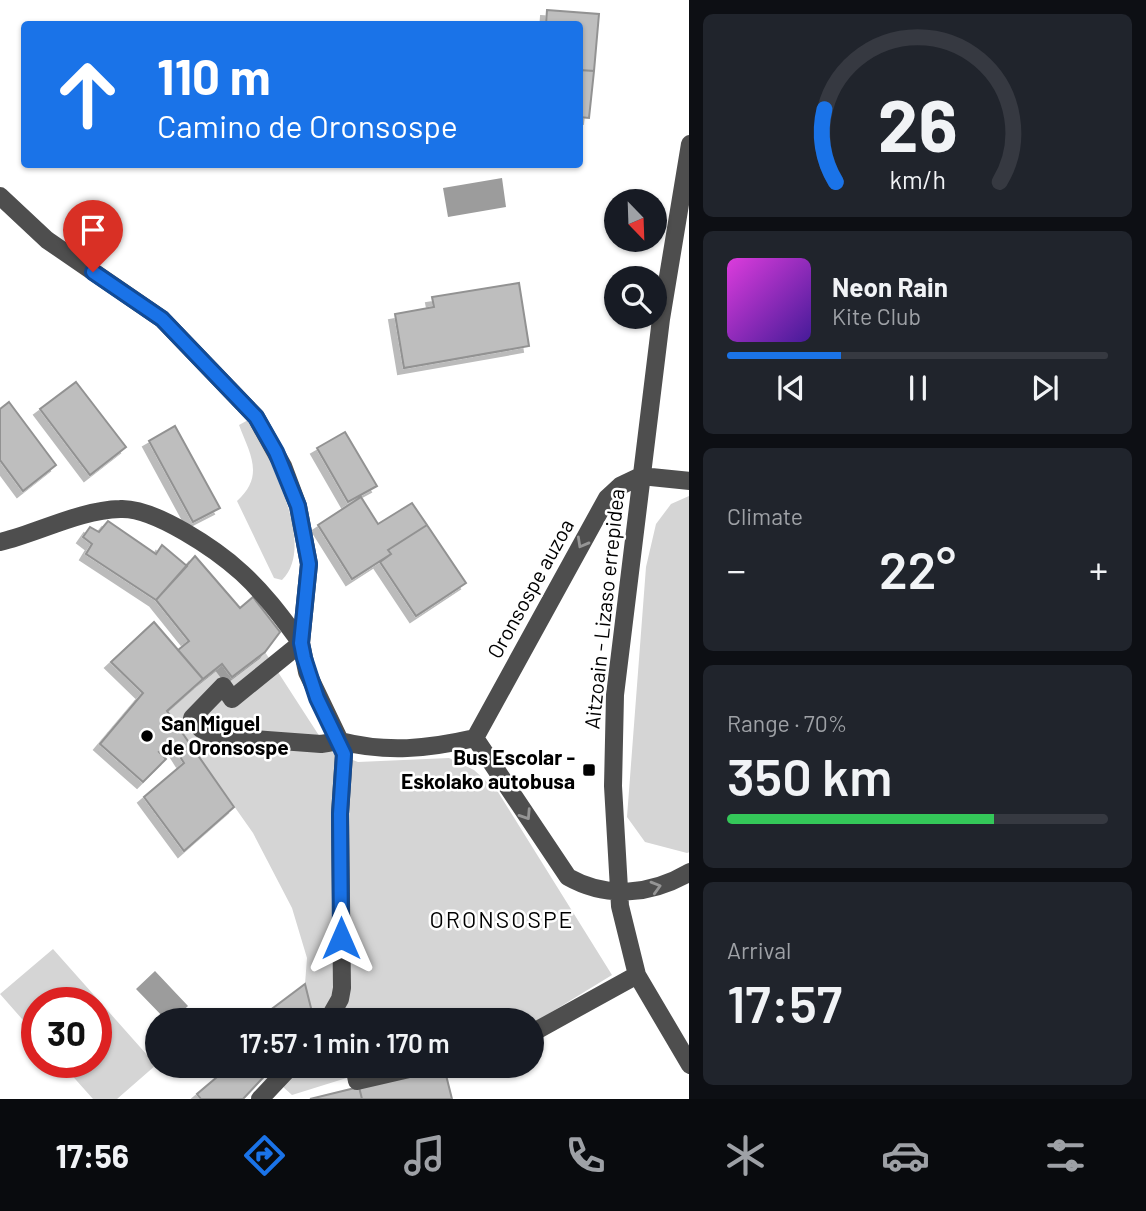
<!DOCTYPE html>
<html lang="en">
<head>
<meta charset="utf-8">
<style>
	:root { --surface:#171b24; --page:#20242c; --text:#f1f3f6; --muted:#9ea1a6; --line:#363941; --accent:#1a73e8 }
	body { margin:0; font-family:Barlow,sans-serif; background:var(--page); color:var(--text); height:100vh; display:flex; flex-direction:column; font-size:26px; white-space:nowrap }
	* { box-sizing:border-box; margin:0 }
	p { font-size:23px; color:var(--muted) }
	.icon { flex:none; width:38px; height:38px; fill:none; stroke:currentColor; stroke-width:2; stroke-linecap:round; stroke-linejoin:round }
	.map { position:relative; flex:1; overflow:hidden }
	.panel { display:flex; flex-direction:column; gap:14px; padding:14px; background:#0d0f14; width:457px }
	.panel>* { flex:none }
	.banner { position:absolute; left:21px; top:21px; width:562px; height:147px; border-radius:7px; box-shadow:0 2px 5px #0004; background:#1a73e8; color:#fff; overflow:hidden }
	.needle { width:46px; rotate:157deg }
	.buttons { position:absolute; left:604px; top:189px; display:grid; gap:14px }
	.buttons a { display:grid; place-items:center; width:63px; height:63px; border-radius:50%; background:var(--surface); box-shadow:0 2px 5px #0004; font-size:35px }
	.speed { position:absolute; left:21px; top:987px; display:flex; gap:14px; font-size:35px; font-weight:700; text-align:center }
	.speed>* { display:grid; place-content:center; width:91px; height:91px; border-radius:50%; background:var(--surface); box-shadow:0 2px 5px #0004; line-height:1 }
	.speed .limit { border:10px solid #d22; background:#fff; color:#111 }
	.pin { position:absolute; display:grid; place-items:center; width:60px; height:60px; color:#fff; margin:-72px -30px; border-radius:50% 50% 50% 0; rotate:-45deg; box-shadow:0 0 7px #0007 }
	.pin .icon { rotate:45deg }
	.me { position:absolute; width:77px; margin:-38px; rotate:0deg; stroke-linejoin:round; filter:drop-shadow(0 0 5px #0008) }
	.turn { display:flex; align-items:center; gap:24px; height:147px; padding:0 21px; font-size:32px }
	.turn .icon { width:91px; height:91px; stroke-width:2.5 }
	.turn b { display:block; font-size:49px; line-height:60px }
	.big { font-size:52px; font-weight:600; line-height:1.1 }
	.panel .card { flex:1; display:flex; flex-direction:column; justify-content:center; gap:10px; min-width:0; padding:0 24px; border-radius:10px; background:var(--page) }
	.panel .dial { align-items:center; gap:0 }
	.dial svg { height:182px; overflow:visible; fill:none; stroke:var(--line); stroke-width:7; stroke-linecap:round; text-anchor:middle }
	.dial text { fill:var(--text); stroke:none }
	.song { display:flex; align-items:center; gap:21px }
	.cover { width:84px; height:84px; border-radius:10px; background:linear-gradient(135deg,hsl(300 70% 55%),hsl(260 70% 35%)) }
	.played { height:7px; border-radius:4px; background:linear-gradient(90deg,var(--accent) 30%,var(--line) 30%) }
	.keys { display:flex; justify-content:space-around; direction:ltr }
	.heat { display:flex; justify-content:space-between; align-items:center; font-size:38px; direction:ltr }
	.charge { height:10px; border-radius:5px; background:linear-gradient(90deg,#34c759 70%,var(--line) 0) }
	.trip { position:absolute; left:145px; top:1008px; width:399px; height:70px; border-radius:35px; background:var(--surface); box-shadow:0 2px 5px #0004; font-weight:600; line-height:70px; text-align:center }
	.menu { display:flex; height:112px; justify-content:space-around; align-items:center; background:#090b0e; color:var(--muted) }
	.menu .icon { width:49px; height:49px }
	.menu .selected { color:var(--accent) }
	.menu b { font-size:32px; color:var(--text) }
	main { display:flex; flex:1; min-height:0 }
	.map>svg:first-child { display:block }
	.green { fill:#d5d5d5 }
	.water { fill:#9c9c9c }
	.building { fill:#bebebe; stroke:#929292; stroke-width:2; filter:url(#shadow) }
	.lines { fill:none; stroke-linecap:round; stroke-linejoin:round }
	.minor { stroke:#4e4e4e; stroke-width:18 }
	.oneway { stroke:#959595 }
	.route-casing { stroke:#114b97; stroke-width:18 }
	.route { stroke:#1a73e8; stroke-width:12 }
	.poi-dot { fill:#000; stroke:#fff; stroke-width:2.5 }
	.labels { text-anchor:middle; stroke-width:5; stroke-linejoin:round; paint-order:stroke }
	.street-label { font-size:21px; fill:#000; stroke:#fff }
	.poi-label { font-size:21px; font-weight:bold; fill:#000; stroke:#fff; text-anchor:start }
	.neighbourhood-label { font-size:23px; letter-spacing:2px; fill:#000; stroke:#fff }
</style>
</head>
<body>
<main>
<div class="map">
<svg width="690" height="1099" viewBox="0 0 690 1099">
	<defs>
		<filter id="shadow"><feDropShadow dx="-6" dy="6" stdDeviation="0" flood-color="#0004"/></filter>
	</defs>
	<rect width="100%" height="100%" fill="#fff"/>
	<path class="green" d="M250 419C267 457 318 544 282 580L274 578 237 501C265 476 250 454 239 425Z
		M689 496 690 852 687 853 645 842 627 817 646 567 656 524 671 504Z
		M265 652 329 751 358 762 449 758 474 770 498 792 612 975 532 1024V1020H314L305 984 307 958 292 908 253 833 167 711 222 664 233 677Z
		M53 949 156 1065 117 1099H93L60 1062H96V1003H37V1036L0 994Z
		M300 1066H385L292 1095 282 1086Z"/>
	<path class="water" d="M502 178 506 207 448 217 443 188Z
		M155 971 188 1006 173 1020H166L136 989Z"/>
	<path class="building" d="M547 10 599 14 594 71 579 70V24H546Z
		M579 70 594 71 589 118 579 117Z
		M519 283 529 346 404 368 395 314 434 307 432 297Z
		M76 382 126 447 90 475 40 409Z
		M9 402 56 465 23 491 0 460V409Z
		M175 426 220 508 193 522 149 441Z
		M345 432 377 486 348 502 317 448Z
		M361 497 378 524 412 503 427 525 388 550 391 554 352 579 318 525Z
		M108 521 156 554 162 545 187 566 156 600 86 554 92 544 83 537 90 527 99 532Z
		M427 525 466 583 416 616 380 562 391 554 388 550Z
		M195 556 240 608 253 597 280 632 265 652 232 677 222 664 203 679 178 650 189 641 156 600Z
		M154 622 203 679 167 711 234 807 184 851 144 797 184 763 172 744 159 752 166 759 143 782 100 744 143 693 111 662Z
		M305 984 314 1020H257Z
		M230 1066H274L243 1099H201L197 1094Z
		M444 1067 452 1099H362L359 1087Z
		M359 1087 362 1099H310Z"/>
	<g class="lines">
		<path class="minor" d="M690 144 661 319 615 695 613 786 620 906 637 975 690 1065
			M0 196 47 240 162 319 256 417 283 466 298 506 309 564 301 643 307 672 340 741C387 753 427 749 475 738L607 498 620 486 641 476
			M641 476 690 481
			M0 542C38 533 80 510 120 509 154 507 217 550 242 573 265 594 283 619 301 643
			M301 643 232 699 223 686 192 718 201 729 215 736 321 744 340 741 344 754 340 814 342 988 340 999 328 1020
			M475 738 568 877C607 899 651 895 690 872
			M532 1033 637 975
			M354 1066 357 1081 422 1066
			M260 1099 291 1066"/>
	</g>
	<defs><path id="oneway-chevron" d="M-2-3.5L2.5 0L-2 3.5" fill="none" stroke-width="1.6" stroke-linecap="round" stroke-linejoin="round" transform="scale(1.75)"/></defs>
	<g class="oneway">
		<use href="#oneway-chevron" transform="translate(582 543) rotate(119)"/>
		<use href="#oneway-chevron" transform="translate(526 815) rotate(57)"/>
		<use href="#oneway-chevron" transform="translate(656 887) rotate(-16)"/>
	</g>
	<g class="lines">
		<g class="route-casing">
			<path id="route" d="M93 272 162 319 256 417 276 452 298 506 309 564 301 643 304 658 317 698 344 754 340 814 341 938"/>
		</g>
		<use href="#route" class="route"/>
	</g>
	<g class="poi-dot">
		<circle cx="147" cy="736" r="7"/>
		<rect x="582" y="763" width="14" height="14" rx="3.5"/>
	</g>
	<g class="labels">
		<g class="street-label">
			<text transform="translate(531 589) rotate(-61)" y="7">Oronsospe auzoa</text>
			<text transform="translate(605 609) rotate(-84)" y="7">Aitzoain - Lizaso errepidea</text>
		</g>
		<g class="poi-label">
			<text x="161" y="731">San Miguel<tspan x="161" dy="24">de Oronsospe</tspan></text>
			<text x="575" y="765" text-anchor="end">Bus Escolar -<tspan x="575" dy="24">Eskolako autobusa</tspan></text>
		</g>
		<g class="neighbourhood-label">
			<text x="502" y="928">ORONSOSPE</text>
		</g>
	</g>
</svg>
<div class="buttons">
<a><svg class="needle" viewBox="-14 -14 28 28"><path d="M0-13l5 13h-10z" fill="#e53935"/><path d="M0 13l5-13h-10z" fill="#9ea1a6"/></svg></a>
<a><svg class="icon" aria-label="search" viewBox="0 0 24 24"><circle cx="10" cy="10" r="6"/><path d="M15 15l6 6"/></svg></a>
</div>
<div class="speed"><div class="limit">30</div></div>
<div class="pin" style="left:93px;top:272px;background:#d93025"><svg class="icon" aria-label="arrive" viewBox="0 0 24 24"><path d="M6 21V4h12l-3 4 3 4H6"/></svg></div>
<svg class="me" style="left:341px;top:938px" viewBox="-20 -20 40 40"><path d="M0-17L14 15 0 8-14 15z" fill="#1a73e8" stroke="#fff" stroke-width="4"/></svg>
<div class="trip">17:57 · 1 min · 170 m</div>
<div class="banner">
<div class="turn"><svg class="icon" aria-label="ahead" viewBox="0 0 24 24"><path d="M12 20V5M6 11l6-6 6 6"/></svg><div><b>110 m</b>Camino de Oronsospe</div></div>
</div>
</div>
<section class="panel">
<div class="card dial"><svg viewBox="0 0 100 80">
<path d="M14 69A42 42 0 1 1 86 69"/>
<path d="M14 69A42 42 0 0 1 9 37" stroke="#1a73e8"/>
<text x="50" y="56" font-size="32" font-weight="700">26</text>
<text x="50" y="72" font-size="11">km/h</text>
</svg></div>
<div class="card">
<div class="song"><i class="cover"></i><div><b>Neon Rain</b><p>Kite Club</p></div></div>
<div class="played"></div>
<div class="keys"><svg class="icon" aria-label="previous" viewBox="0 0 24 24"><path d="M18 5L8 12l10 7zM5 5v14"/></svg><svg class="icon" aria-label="pause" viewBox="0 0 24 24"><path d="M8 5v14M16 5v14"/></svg><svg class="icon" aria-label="next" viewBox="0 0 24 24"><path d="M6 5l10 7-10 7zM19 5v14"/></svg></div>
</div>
<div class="card"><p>Climate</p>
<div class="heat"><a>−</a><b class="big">22°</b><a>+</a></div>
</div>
<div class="card"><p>Range · 70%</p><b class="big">350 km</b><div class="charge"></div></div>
<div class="card"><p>Arrival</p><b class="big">17:57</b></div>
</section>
</main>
<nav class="menu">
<b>17:56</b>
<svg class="icon selected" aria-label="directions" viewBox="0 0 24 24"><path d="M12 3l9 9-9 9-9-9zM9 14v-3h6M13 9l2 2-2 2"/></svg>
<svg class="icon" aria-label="music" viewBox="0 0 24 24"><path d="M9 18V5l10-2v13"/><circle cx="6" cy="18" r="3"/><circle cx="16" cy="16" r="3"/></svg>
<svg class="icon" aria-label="phone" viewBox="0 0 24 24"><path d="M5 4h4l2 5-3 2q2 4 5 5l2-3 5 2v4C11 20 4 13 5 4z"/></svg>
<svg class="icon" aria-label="climate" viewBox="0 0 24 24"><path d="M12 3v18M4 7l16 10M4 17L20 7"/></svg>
<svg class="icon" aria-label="car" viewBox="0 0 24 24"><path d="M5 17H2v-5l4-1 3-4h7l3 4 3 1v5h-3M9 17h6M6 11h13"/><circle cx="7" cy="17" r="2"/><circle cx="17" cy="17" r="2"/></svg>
<svg class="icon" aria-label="filters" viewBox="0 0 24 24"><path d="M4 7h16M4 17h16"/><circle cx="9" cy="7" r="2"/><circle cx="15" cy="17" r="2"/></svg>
</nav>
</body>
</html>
